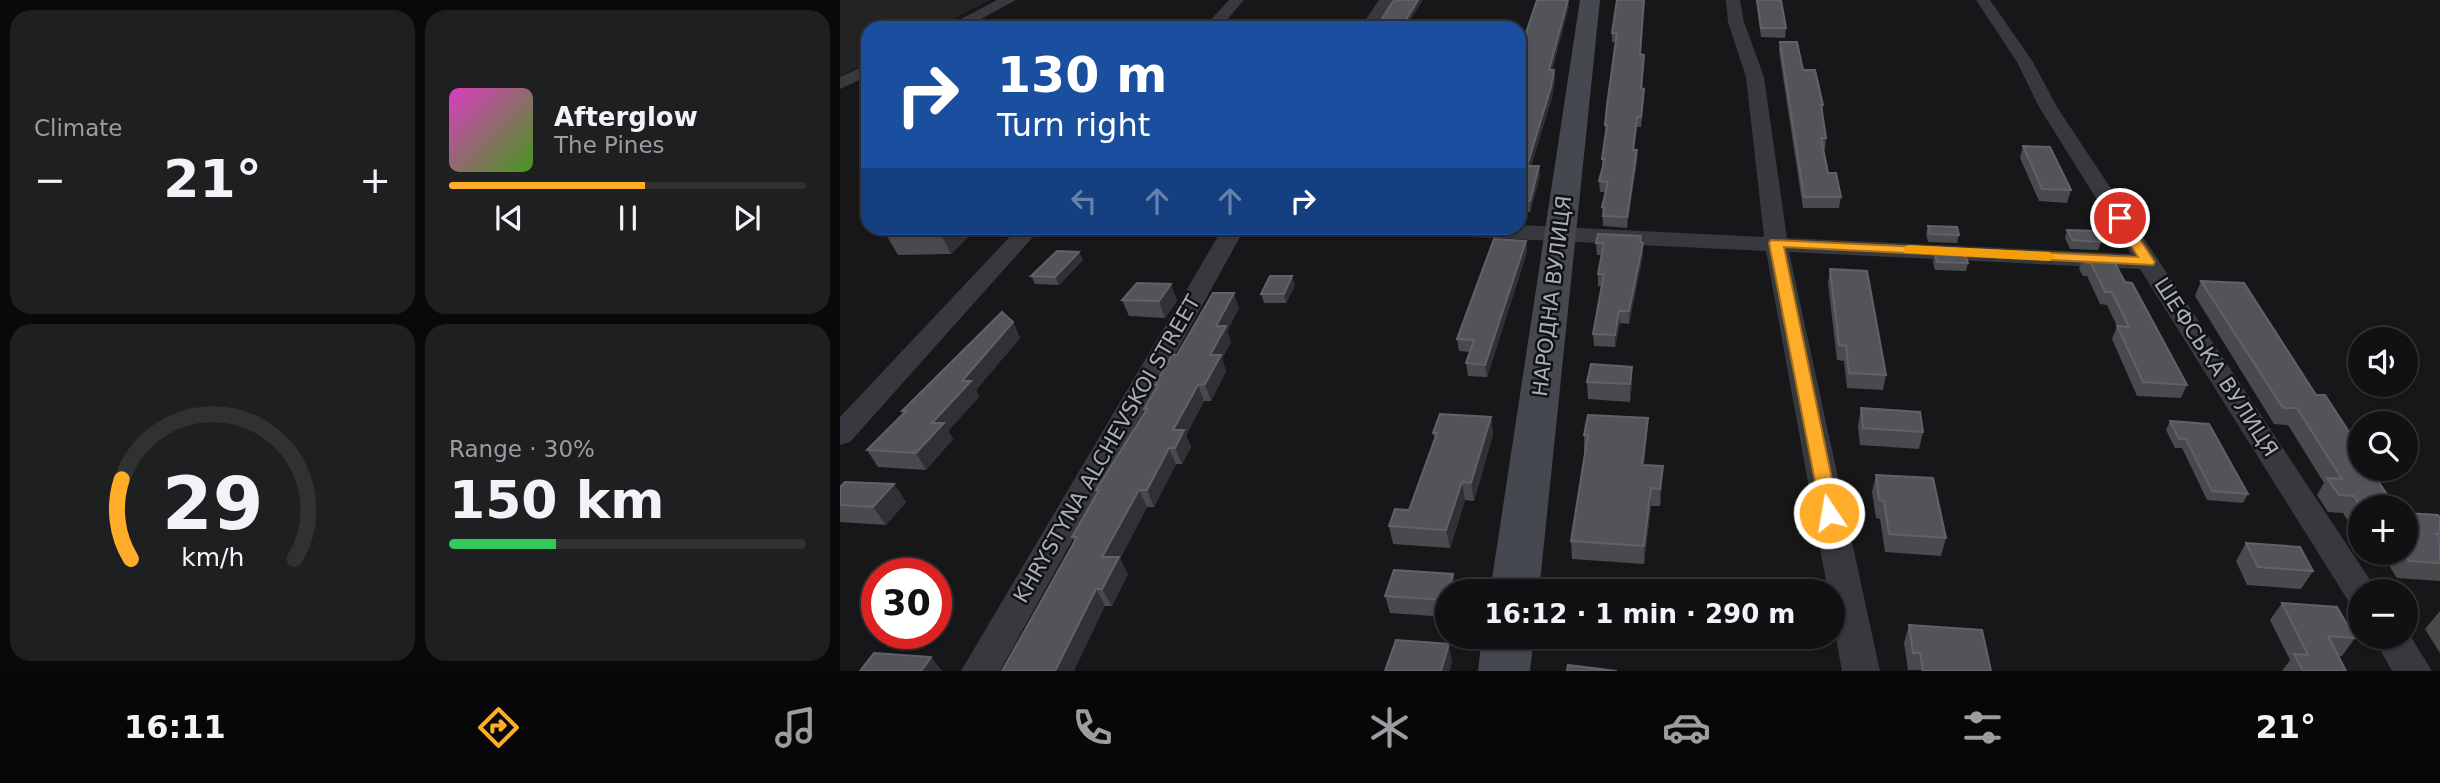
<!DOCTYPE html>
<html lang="en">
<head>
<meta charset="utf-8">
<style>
	:root { --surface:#111113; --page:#1e1f21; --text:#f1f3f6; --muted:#9c9da0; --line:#303133; --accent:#ffac29 }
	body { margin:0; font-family:"DejaVu Sans",sans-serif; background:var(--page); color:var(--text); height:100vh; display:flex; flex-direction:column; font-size:26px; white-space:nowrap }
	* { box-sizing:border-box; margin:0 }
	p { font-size:23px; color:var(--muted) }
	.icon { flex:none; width:38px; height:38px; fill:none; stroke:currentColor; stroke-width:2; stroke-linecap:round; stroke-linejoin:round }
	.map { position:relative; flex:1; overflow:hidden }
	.side { display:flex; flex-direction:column; gap:10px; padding:10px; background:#09090a; width:840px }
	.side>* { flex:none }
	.hud { position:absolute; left:21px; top:21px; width:665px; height:214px; border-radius:21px; box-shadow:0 2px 5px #0004,0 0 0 2px var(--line); background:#1a4fa0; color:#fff; overflow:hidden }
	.fabs { position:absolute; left:1508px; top:327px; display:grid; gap:14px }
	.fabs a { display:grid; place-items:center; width:70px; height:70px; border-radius:50%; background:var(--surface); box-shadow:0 2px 5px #0004,0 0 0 2px var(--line); font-size:35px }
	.speed { position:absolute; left:21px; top:558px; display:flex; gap:14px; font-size:35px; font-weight:700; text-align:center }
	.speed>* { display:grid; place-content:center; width:91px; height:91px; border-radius:50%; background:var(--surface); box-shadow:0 2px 5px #0004,0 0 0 2px var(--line); line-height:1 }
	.speed .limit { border:10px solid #d22; background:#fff; color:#111 }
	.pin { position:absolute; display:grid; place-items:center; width:60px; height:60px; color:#fff; margin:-30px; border:4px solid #fff; border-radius:50%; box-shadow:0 2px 7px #0007 }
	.me { position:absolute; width:77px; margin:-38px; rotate:348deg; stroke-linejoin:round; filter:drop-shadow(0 0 5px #0008) }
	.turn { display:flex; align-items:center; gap:24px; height:147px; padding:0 21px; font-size:32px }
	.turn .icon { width:91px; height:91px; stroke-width:2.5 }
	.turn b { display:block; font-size:49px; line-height:60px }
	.lanes { display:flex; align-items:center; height:66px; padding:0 21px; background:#0003; justify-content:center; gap:35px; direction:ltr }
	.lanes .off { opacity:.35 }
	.big { font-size:52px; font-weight:600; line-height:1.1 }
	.side .card { flex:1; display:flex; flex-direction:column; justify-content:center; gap:10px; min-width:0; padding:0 24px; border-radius:21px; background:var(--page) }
	.side .dial { align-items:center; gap:0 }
	.dial svg { height:182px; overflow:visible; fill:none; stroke:var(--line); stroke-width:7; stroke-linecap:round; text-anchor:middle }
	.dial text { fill:var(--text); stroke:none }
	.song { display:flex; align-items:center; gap:21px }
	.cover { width:84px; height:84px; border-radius:10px; background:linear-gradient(135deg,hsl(310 70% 55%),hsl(100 70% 35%)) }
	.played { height:7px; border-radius:4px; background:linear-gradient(90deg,var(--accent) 55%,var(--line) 55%) }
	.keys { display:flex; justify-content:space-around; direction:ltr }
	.heat { display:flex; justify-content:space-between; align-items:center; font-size:38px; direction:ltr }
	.charge { height:10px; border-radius:5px; background:linear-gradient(90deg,#34c759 30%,var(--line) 0) }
	.side .tiles { flex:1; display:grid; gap:10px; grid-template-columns:repeat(2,1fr) }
	.trip { position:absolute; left:595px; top:579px; width:410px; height:70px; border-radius:35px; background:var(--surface); box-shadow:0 2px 5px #0004,0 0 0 2px var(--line); font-weight:600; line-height:70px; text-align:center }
	.tab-bar { display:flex; height:112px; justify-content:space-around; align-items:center; background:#070708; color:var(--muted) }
	.tab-bar .icon { width:49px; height:49px }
	.tab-bar .on { color:var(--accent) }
	.tab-bar b { font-size:32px; color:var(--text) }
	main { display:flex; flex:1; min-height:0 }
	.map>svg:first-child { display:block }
	.built { fill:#232326 }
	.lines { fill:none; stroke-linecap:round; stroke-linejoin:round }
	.street { fill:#37393f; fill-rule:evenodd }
	.secondary { fill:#45484f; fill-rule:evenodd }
	.wall { fill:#484a4e }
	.shaded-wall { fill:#303134 }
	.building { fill:#53545a; stroke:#606269; stroke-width:2 }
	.route { fill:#ffac29; stroke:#a6701b; stroke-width:2 }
	.slow { fill:#f59e0b }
	.labels { text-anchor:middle; stroke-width:5; stroke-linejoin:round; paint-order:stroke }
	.street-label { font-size:21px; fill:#a8aeba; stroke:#121214 }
</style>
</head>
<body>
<main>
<section class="side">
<div class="tiles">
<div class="card"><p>Climate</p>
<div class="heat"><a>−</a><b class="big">21°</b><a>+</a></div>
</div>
<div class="card">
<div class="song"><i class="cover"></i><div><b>Afterglow</b><p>The Pines</p></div></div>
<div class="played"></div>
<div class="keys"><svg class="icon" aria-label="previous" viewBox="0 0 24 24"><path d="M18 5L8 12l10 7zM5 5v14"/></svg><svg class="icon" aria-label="pause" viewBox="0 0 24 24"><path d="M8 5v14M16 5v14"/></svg><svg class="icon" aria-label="next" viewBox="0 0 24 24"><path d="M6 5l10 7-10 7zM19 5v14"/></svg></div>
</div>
<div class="card dial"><svg viewBox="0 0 100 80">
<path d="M14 69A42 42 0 1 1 86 69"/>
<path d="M14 69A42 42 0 0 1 10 34" stroke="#ffac29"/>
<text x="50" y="56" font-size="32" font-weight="700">29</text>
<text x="50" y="72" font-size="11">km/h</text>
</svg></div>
<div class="card"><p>Range · 30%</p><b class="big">150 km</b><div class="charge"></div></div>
</div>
</section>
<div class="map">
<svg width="1600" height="671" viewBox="0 0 1600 671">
	<rect width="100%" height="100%" fill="#171719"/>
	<path class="built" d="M0 0H150L95 28H28V62L0 76Z"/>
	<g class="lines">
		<path class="street" d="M157 0H176L124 28H104Z
			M389 0H404L380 28H363Z
			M539 0H553L536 28H520Z
			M886 0H900L904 22 924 77 947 238 1291 254 1199 107 1177 62 1136 0H1150L1193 62 1217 107 1538 592H1521V606L1509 602 1300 269 949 252 1040 671H1002L992 617V592H988L926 251 592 235 584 233 581 228H679V225L924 237 906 77 888 22Z
			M28 64V76L0 89V77Z
			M178 228H201L10 442 0 445V417Z
			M383 228H405L160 671H121Z
			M1566 629 1592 671H1552L1533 637H1566Z"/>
		<path class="secondary" d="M740 0H760L699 592H650Z
			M642 637H694L690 671H638Z"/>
	</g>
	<path class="wall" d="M777 0H804L800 55 804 64 802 88 804 98 801 127H797L794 150 797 160 787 228 763 226 762 207 766 192H760L759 181 762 169V159L766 135 765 125 776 42H772V33Z
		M916 0H941L946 28 945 38 921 37Z
		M729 6 712 70H714L715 79 712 97 691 166 700 176 690 212H679V54Z
		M940 42 963 70 983 105 982 114 986 138 985 149H983L988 173 1001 197 999 208H963L939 51Z
		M1183 146 1231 190 1227 203 1199 201 1180 158Z
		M1088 226 1119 235 1117 243 1088 242 1086 234Z
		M42 228H137L111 254 58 255Z
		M1227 230 1261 242 1258 250 1230 249 1225 238Z
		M686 241 687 252 647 377 628 376 626 363 630 352 619 351 617 339Z
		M756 243H803V255L789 324 780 323 775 347 754 346 753 334 762 286H758V274L762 255H757Z
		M239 252 243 260 219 285 195 284 191 276Z
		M1095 253 1128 263 1126 271 1095 270 1093 262Z
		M1244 256 1285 282 1347 385 1341 398 1297 396 1272 339 1277 326 1267 305 1260 304 1247 276H1243L1239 269Z
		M990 269 1046 375 1043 390 1007 388 1004 361 997 360 988 283Z
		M1361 281 1521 469V542L1503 513 1488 512 1477 495 1484 483 1448 425 1434 424 1355 296Z
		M331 284 337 301 325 318 289 316 282 300Z
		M455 285 446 303H424L421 294Z
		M399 308 387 331 391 342 382 359 386 371 371 401H364L346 435 351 447 342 464H336L314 507H307L280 559 288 574 272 606H265L209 590 235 542 232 537 257 494 256 490 305 412 304 409 316 388 315 385 337 355Z
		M173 322 180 338 136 390 139 397 108 431 113 439 86 470 38 467 27 450 63 414 62 411Z
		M792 367V384L790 402 748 399 747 382Z
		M1021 408 1083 432 1079 449 1020 445 1018 426Z
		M651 417 653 434 634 501 625 500 610 548 553 544 549 526 569 510 595 440 593 433Z
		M808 418 807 436 804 465 822 484 820 506H811L804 564 732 559 731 541 746 452H744V435Z
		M1330 421 1408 494 1403 503 1367 500 1342 448H1335L1326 430Z
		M1036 475 1106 538 1101 556 1045 552 1040 519 1036 518 1032 492Z
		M54 484 66 502 46 525 0 522V487Z
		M1600 518V581L1557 578 1541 553H1566Z
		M1406 543 1473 571 1461 589 1407 585 1396 561Z
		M613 574 616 592H607V617L550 613 545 596Z
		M1442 603 1515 638 1502 656H1499L1506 671H1442L1450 660 1430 620Z
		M1600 611V653L1585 629Z
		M1069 625 1151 671 1068 670 1064 643Z"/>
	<path class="shaded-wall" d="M578 0H583L565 28H561Z
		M728 0 729 6 709 79V70Z
		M714 70 715 79 712 97 688 176 687 166Z
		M797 117V127L793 160V150Z
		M797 150V160L787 228V217Z
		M699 166 700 176 690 212V201Z
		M98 228H137L111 254Z
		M686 241 687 252 647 377 645 365Z
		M803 243V255L789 324V311Z
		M239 252 243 260 219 285 215 277Z
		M452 276 455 285 446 303 444 294Z
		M331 284 337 301 325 318 319 301Z
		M394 293 399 308 387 331 391 342 382 359 386 371 371 401 365 384 370 355 376 326Z
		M779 311 780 323 775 347V335Z
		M173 322 180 338 136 390 139 397 108 431 113 439 86 470 76 453 92 423 122 381Z
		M792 367V384L790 402V384Z
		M358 385 364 401 346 435 351 447 342 464 335 448 333 430Z
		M651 417 653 434 634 501 631 483Z
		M808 418 807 436 802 482V465Z
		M329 448 336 464 314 507 307 490Z
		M823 466 822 484 820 506V489Z
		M622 482 625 500 610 548 606 530Z
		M54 484 66 502 46 525 33 507Z
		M811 488V506L804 564V546Z
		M299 490 307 507 280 559 288 574 272 606 262 589V557Z
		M613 574 616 592H608Z
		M256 589 265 606 234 671H215Z
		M609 644 612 662 610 671H601Z
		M91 657 102 671H81Z"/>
	<path class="building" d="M554 0H578L561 28H536Z
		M697 0H728L709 70H714L711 87 687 166H699L690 201H679V54Z
		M777 0H804L800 54 804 55 801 88 804 89 801 117H797L793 150H797L787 217 763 216 765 208 762 207 768 182 759 181 765 159H762L767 125H765L767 105 777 33H772Z
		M917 0H941L946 28H921Z
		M940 42H957L963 70H975L983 105H981L986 138H981L988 173H996L1001 197H964Z
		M1183 146 1210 147 1231 190 1202 189Z
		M1088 226 1117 227 1119 235 1090 234Z
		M1227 230 1256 231 1261 242 1233 240Z
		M758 234 801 236 800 242 803 243 789 311H779L775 335 753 334 764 274H758L764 243H756Z
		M654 239 686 241 645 365 626 363 634 340 617 339Z
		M217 251 239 252 215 277 191 276Z
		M1095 253 1125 255 1128 263 1097 262Z
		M1244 256 1272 258 1285 282 1292 283 1347 385 1303 382 1277 326 1289 327 1272 292H1265L1251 263H1247Z
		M990 269 1027 271 1046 375 1009 373 1006 346 999 345Z
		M430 276H452L444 294H421Z
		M1361 281 1404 283 1476 395H1485L1511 435 1521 436V469H1530L1556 508H1521L1514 496 1499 495 1487 478 1502 479 1457 408H1443Z
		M297 283 331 284 319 301 282 300Z
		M373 293H394L376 326H386L370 355H381L365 384 358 385 333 430H344L335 448H329L307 490H299L262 557H279L262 589H256L215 671H162L237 537H232L259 490H256L307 409H304L318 385H315L332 355H337Z
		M162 312 173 322 122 381H131L92 423H104L76 453 27 450 66 411H62Z
		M751 364 792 367 790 384 747 382Z
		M1021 408 1080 412 1083 432 1023 428Z
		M600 414 651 417 631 483 622 482 606 530 549 526 555 509 569 510 597 433H593Z
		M748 415 808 418 802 465 823 466 820 489 811 488 804 546 731 541 748 435H744Z
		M1330 421 1369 424 1408 494 1372 491 1346 439H1339Z
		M1036 475 1093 478 1106 538 1049 534 1044 501 1039 500Z
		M5 482 54 484 33 507 0 505V487Z
		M1566 513 1598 515 1600 518V534H1596L1600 539V563L1569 561 1564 553H1566Z
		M1406 543 1460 547 1473 571 1418 567Z
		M554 570 613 574 606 600 545 596Z
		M729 586 783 591 782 592H728Z
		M1442 603 1497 607 1515 638 1488 636 1506 671H1463L1454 654 1468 655Z
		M1069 625 1142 630 1151 671H1083L1080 653H1073Z
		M556 640 609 644 601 671H545Z
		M34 653 91 657 81 671H20Z
		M728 665 777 671H727Z"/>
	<path class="route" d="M1280 214 1284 215 1315 262 1313 265 944 247 999 513 996 518 989 520 982 518 929 243 931 240 1298 257 1273 218Z"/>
	<path class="slow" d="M1069 245 1209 252 1216 257 1209 261 1064 253V247Z"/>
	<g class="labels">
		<g class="street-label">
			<text transform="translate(712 296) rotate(-83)" y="7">НАРОДНА ВУЛИЦЯ</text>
			<text transform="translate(1376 367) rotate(57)" y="7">ШЕФСЬКА ВУЛИЦЯ</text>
			<text transform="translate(267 449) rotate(-60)" y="7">KHRYSTYNA ALCHEVSKOI STREET</text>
		</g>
	</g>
</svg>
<div class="fabs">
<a><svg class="icon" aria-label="sound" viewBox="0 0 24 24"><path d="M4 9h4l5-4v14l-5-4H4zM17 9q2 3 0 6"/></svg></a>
<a><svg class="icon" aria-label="search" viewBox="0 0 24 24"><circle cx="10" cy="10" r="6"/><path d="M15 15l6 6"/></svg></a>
<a>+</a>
<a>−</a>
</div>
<div class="speed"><div class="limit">30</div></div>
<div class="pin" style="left:1280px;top:218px;background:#d93025"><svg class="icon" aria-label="arrive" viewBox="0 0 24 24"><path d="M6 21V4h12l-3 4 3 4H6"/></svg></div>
<svg class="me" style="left:989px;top:513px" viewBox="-20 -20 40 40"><circle r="17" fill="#ffac29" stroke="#fff" stroke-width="3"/><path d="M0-11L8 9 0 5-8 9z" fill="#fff"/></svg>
<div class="trip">16:12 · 1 min · 290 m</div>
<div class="hud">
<div class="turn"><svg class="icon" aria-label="right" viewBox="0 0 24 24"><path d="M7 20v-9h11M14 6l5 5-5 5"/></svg><div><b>130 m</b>Turn right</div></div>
<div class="lanes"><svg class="icon off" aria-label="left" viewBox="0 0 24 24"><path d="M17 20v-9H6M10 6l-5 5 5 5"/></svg><svg class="icon off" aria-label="ahead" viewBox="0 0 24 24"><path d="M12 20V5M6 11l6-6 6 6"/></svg><svg class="icon off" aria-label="ahead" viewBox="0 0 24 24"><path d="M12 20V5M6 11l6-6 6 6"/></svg><svg class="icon" aria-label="right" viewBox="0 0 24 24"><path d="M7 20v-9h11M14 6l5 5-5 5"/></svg></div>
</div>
</div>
</main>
<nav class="tab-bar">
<b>16:11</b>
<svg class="icon on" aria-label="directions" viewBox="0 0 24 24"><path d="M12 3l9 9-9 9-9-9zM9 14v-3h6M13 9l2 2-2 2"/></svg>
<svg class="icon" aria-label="music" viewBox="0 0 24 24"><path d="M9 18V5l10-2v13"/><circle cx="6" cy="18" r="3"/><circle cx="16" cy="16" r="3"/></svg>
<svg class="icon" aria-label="phone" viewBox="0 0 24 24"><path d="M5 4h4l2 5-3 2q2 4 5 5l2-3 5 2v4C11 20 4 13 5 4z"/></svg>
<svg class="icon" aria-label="climate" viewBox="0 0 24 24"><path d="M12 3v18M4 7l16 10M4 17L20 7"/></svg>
<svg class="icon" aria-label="car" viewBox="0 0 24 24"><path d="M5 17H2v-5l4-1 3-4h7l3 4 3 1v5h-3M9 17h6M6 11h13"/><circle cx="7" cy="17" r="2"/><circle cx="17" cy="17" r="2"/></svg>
<svg class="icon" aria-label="filters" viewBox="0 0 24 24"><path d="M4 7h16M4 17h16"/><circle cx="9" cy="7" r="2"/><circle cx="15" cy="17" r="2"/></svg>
<b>21°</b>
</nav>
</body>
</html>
